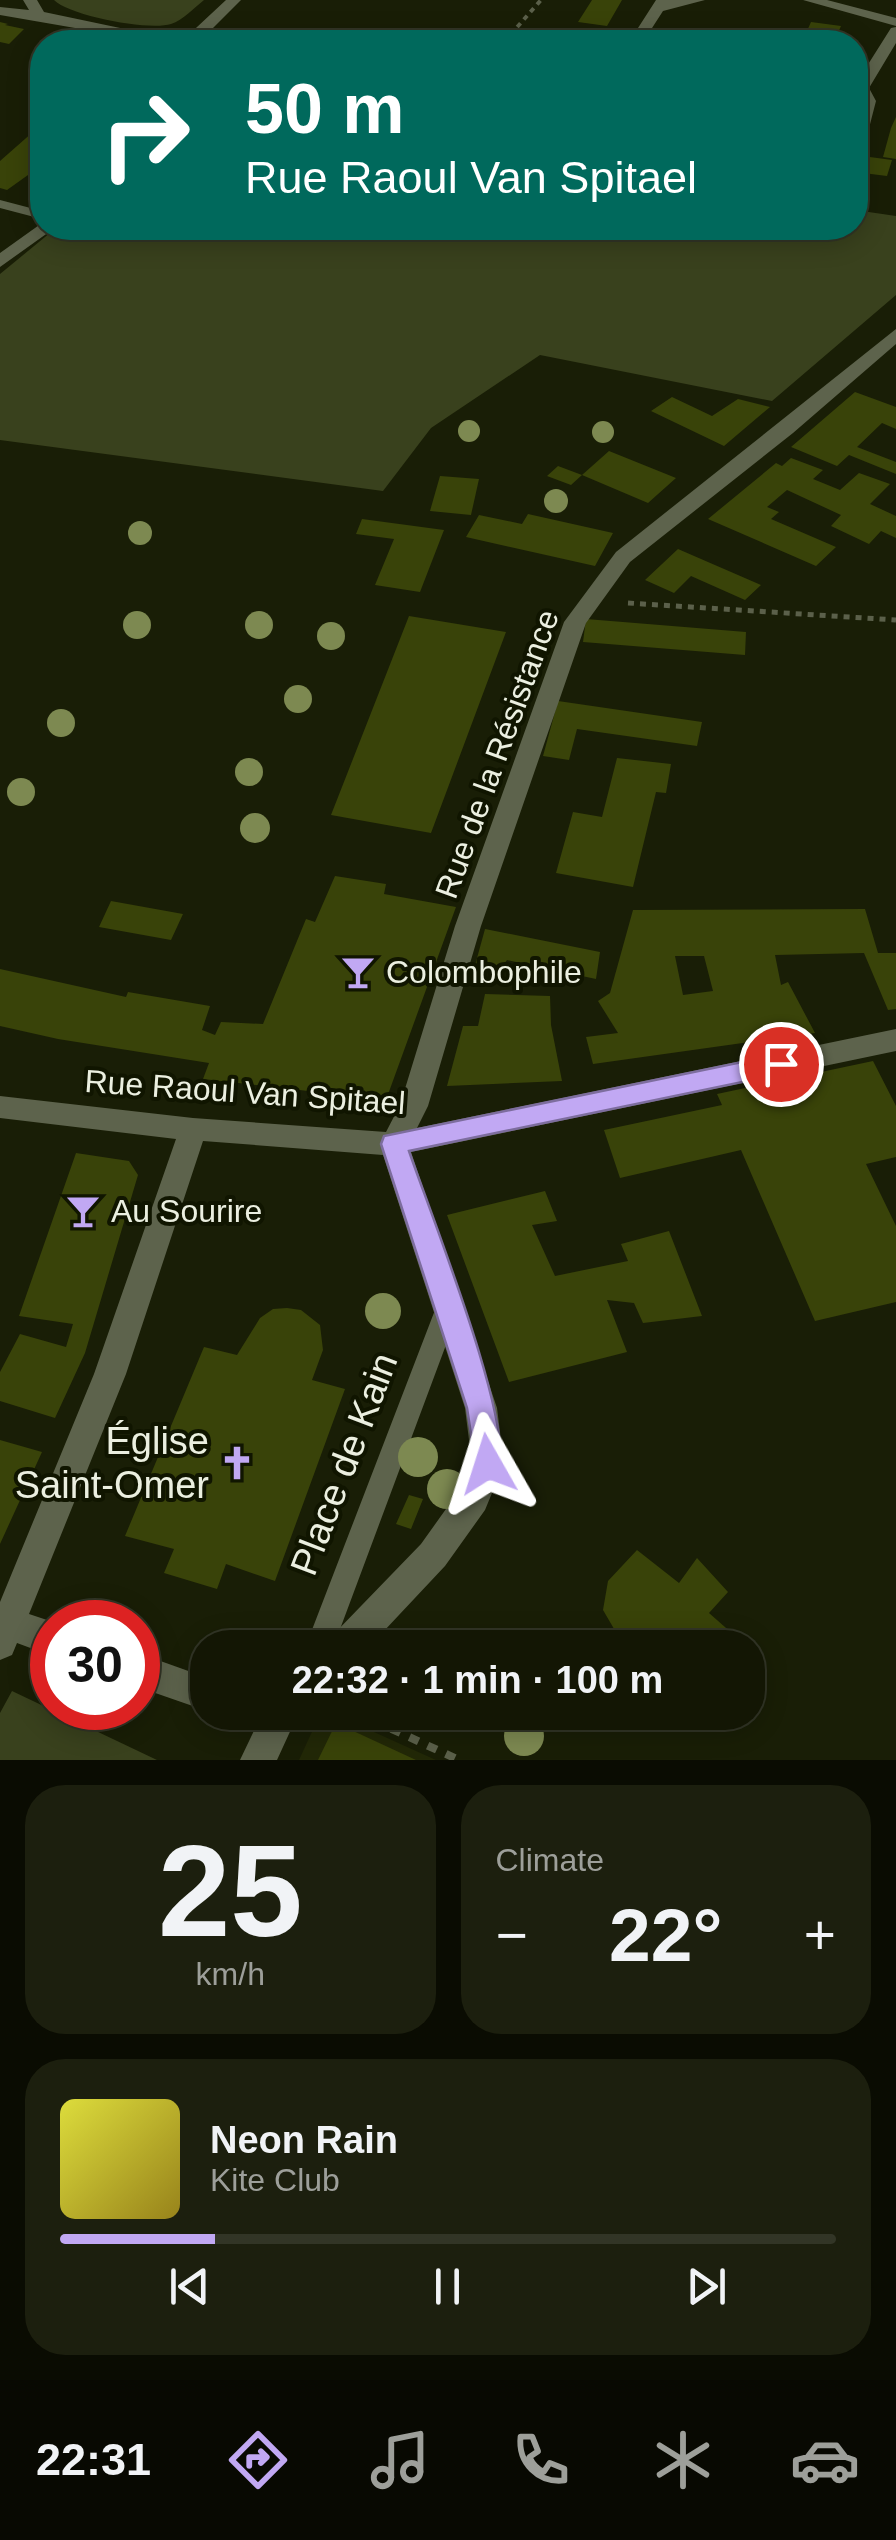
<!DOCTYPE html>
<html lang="en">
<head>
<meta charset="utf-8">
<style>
	:root { --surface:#131604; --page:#1c1f0e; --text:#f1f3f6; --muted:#9d9f9a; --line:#323526; --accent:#c1a8f3 }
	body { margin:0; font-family:Helvetica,sans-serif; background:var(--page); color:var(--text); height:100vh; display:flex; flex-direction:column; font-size:38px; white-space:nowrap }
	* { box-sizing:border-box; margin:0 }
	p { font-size:32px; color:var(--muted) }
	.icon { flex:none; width:55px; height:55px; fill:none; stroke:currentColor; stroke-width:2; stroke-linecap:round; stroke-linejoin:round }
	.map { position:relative; height:1760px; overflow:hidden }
	.drawer { display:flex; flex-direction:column; gap:25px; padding:25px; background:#0a0c02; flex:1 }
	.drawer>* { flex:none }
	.top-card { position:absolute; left:30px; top:30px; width:838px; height:210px; border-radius:40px; box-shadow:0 5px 25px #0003,0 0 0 2px var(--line); background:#00695c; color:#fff; overflow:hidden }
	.speed { position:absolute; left:30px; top:1600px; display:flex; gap:20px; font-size:50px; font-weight:700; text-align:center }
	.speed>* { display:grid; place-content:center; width:130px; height:130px; border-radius:50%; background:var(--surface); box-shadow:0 5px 25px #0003,0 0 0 2px var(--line); line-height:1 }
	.speed .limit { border:15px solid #d22; background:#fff; color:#111 }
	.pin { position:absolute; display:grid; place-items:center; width:85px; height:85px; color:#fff; margin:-42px; border:5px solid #fff; border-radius:50%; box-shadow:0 2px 10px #0007 }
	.me { position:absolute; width:110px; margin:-55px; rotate:354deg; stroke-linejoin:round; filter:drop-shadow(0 0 8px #0008) }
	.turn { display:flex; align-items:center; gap:35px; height:210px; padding:0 50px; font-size:45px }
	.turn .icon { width:130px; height:130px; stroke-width:2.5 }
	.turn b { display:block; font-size:70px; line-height:85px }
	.big { font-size:75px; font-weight:700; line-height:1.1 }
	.drawer .card { flex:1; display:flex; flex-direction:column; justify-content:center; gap:15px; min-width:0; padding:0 35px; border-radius:40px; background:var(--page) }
	.drawer .dial { align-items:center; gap:0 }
	.dial b { font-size:130px; line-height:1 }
	.song { display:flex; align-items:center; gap:30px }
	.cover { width:120px; height:120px; border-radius:15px; background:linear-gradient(135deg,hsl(60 70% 55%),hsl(50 70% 35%)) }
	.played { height:10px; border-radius:5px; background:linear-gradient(90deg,var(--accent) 20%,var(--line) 20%) }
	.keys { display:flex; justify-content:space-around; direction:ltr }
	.heat { display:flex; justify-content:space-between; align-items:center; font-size:55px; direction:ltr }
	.drawer .tiles { flex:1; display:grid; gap:25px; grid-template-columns:1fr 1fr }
	.card:last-child { grid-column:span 2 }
	.trip { position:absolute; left:190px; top:1630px; width:575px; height:100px; border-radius:40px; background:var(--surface); box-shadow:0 5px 25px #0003,0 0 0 2px var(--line); font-weight:700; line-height:100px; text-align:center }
	.dock { display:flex; height:160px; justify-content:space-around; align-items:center; background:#080902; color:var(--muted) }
	.dock .icon { width:70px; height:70px }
	.dock .active { color:var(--accent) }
	.dock b { font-size:45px; color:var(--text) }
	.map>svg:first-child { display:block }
	.built { fill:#222807 }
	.green { fill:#39411d }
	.building { fill:#394309; fill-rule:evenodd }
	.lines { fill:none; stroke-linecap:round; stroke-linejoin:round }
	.path-far2 { stroke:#5b604a; stroke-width:4; stroke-dasharray:5 5; stroke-linecap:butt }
	.path-far1 { stroke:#5b604a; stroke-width:5; stroke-dasharray:6 6; stroke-linecap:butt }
	.path { stroke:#5b604a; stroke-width:8; stroke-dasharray:10 10; stroke-linecap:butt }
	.service { fill:#5d634c; fill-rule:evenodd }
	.minor { fill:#5d634c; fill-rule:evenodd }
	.tree { fill:#7d8951 }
	.route { fill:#c1a8f3; stroke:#7d6d9e; stroke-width:2.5 }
	.labels { text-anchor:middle; stroke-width:8; stroke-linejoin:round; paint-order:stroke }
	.street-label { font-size:32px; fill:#ebefe0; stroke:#101500 }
	.poi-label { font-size:32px; fill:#ebefe0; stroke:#101500; text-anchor:start }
	.near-poi-label { font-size:38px; fill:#ebefe0; stroke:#101500; text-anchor:end }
	.near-street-label { font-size:38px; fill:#ebefe0; stroke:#101500 }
</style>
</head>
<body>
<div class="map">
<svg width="896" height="1760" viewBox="0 0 896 1760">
	<rect width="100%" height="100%" fill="#191e06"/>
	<path class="built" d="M321 1712 332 1713 436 1760H299Z"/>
	<path class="green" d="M54 0H204C194 8 183 20 171 24 149 31 70 16 54 0Z
		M855 210 896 216V295L772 401 540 355 431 428 383 491 0 440V274L56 228H855Z
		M12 1691 157 1760H0V1713Z"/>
	<path class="building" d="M592 0H622L607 26 578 22Z
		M0 22 8 24 5 25 24 29 9 44 0 42Z
		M811 22 841 26 834 42H802Z
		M553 28 582 32 576 42H544Z
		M896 117V159L883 157 891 128Z
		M42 124V165L7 190 0 188V161Z
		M855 155 892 160 887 176 855 172Z
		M855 392 896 407V429L882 423 857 447 896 462V474L849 455 837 466 791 447Z
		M672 397 712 416 738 399 770 407 724 446 651 411Z
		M609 451 676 478 648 503 582 475Z
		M791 458 823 470 813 479 840 490 859 473 890 484 870 504 896 516V538L881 531 869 544 831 526 841 515 787 490 767 507 779 512 771 519 836 547 816 566 708 519 776 463 782 466Z
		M558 466 582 475 571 485 547 476Z
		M440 476 479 479 471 515 430 511Z
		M528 514 613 533 595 566 466 537 479 515 522 524Z
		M362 519 444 530 420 592 375 585 394 539 356 534Z
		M678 549 761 585 745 600 691 576 674 593 645 580Z
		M409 616 506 632 431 833 331 815Z
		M586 619 746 632 745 655 583 642Z
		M558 701 702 722 697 746 577 729 569 760 543 756Z
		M617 758 671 764 666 793 656 792 633 887 556 873 573 812 602 817Z
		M335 876 386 884 384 894 456 907 386 1100 203 1079 209 1063 58 1039 0 1026V969L126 997 128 992 210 1006 202 1030 215 1035 221 1022 263 1024 306 919 315 922Z
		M111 901 183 914 171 940 99 927Z
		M865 909 878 953H896V1009L888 1010 864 953 775 955 781 985 788 982 815 1033 593 1064 586 1037 618 1033 598 1001 610 993 633 910ZM675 956H704L713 991 683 995Z
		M485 929 600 952 596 979 507 960 498 972 474 969Z
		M485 994 550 996 551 1025 562 1081 447 1086 463 1026H478Z
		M873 1061 896 1106V1157L866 1164 896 1226V1302L815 1321 741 1150 620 1178 604 1130 722 1105 717 1094Z
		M76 1153 129 1161 138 1175 85 1353 55 1418 0 1401V1372L20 1334 66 1347 73 1324 19 1316Z
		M545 1191 557 1221 532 1225 555 1276 628 1261 621 1244 669 1231 702 1316 643 1323 634 1303 607 1300 627 1352 509 1382 447 1215Z
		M287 1308 301 1310 320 1325 323 1350 312 1380 345 1389 275 1581 226 1564 217 1589 164 1573 174 1549 125 1536 204 1347 237 1355 260 1318 273 1309Z
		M0 1440 42 1452 0 1544Z
		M409 1495 423 1499 411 1529 396 1524Z
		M637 1550 679 1583 697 1558 728 1592 709 1613 742 1642 737 1648H607L617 1634 603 1610 608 1581Z
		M336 1723 416 1760H318Z"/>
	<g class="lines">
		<path class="path-far2" d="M504 42 541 0"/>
		<path class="path-far1" d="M628 603 896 620"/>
		<path class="path" d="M355 1712 459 1760"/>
		<path class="service" d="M0 200 42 211V219L0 208Z
			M447 1299 456 1302 459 1310 333 1648H305L435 1310 438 1302Z"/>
		<path class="minor" d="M23 0H37L44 12 182 41 226 0H241L210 31 259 42 202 38 197 42H156L0 15V7L29 10Z
			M656 0H705L663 11 643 42H629Z
			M803 0H827L896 18V26Z
			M896 27V43L869 88 876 101 868 132 855 137 860 101 855 96V85L891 28Z
			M372 36 377 37 378 42H362Z
			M42 223V228H51L49 232 0 267V253Z
			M896 329V344L793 433 630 562 586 623 481 926 428 1106 417 1128 896 1029V1051L411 1152 497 1408 504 1464 485 1510 445 1566 368 1648H327L332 1636 421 1544 461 1488 472 1464 465 1408 383 1155 203 1141 126 1374 29 1614 53 1622 52 1656 17 1643 12 1655 0 1660V1602L94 1374 176 1139 0 1118V1096L193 1118 386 1132 400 1105 455 926 564 622 616 552Z
			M138 1653 208 1678 210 1712 138 1687Z
			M263 1712H299L277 1760H240Z"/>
	</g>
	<g class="tree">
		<circle cx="469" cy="431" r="11"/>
		<circle cx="603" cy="432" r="11"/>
		<circle cx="556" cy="501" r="12"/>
		<circle cx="140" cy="533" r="12"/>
		<circle cx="137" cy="625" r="14"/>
		<circle cx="259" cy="625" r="14"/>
		<circle cx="331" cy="636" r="14"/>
		<circle cx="298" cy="699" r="14"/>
		<circle cx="61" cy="723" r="14"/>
		<circle cx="249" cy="772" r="14"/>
		<circle cx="21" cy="792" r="14"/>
		<circle cx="255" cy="828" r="15"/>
		<circle cx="383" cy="1311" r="18"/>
		<circle cx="418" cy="1457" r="20"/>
		<circle cx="447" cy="1489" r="20"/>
		<circle cx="524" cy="1736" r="20"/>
	</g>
	<path class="route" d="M781 1054 790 1057 794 1064 790 1071 781 1074 409 1151C428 1207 517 1429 498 1473L488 1477 477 1473 467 1408 381 1144 384 1136Z"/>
	<defs>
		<g id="bar-bare" transform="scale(2.7)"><path d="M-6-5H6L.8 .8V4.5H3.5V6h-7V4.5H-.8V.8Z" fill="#c1a8f3" stroke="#101500" stroke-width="2.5" paint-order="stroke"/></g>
		<g id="church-bare" transform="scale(2.7)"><path d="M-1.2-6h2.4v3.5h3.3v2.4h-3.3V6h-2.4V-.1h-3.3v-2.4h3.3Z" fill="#c1a8f3" stroke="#101500" stroke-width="2.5" paint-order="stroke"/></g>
	</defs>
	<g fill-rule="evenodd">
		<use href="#bar-bare" x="358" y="972"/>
		<use href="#bar-bare" x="83" y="1211"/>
		<use href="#church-bare" x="237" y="1463"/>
	</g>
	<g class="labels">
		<g class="street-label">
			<text transform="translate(497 754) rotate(-70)" y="11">Rue de la Résistance</text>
			<text transform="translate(245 1092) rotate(4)" y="11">Rue Raoul Van Spitael</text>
		</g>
		<g class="poi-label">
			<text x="386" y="983">Colombophile</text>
			<text x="111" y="1222">Au Sourire</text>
		</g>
		<g class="near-poi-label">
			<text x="209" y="1454">Église<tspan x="209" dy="44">Saint-Omer</tspan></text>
		</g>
		<g class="near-street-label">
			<text transform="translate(344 1464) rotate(-69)" y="13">Place de Kain</text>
		</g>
	</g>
</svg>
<div class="speed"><div class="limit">30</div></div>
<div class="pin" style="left:781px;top:1064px;background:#d93025"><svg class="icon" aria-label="arrive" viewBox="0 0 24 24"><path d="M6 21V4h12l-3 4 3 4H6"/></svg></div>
<svg class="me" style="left:488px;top:1464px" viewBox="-20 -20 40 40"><path d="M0-17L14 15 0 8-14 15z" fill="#c1a8f3" stroke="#fff" stroke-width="4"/></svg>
<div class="trip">22:32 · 1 min · 100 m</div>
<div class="top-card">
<div class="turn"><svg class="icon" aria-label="right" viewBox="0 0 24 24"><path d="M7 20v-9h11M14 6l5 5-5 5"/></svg><div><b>50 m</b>Rue Raoul Van Spitael</div></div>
</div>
</div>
<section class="drawer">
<div class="tiles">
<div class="card dial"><b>25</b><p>km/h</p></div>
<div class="card"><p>Climate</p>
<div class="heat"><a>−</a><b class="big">22°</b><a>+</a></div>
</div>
<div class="card">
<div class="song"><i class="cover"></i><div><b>Neon Rain</b><p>Kite Club</p></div></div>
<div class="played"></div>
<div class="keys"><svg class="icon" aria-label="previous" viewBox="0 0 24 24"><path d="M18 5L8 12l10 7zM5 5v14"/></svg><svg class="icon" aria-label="pause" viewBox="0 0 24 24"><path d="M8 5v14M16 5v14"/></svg><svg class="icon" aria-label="next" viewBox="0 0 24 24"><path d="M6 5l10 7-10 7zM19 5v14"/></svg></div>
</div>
</div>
</section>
<nav class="dock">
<b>22:31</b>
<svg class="icon active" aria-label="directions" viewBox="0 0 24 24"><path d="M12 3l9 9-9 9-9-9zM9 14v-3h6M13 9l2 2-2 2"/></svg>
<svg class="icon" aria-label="music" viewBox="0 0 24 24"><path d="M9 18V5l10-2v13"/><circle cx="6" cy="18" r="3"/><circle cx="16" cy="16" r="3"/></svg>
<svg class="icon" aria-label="phone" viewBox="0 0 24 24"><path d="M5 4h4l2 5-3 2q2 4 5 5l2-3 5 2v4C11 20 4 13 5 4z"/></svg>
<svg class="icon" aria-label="climate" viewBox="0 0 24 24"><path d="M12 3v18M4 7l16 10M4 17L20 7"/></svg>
<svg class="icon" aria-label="car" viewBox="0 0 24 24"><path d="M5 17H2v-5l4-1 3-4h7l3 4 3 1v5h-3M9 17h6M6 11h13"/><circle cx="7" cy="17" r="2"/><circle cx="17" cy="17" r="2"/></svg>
</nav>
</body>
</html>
